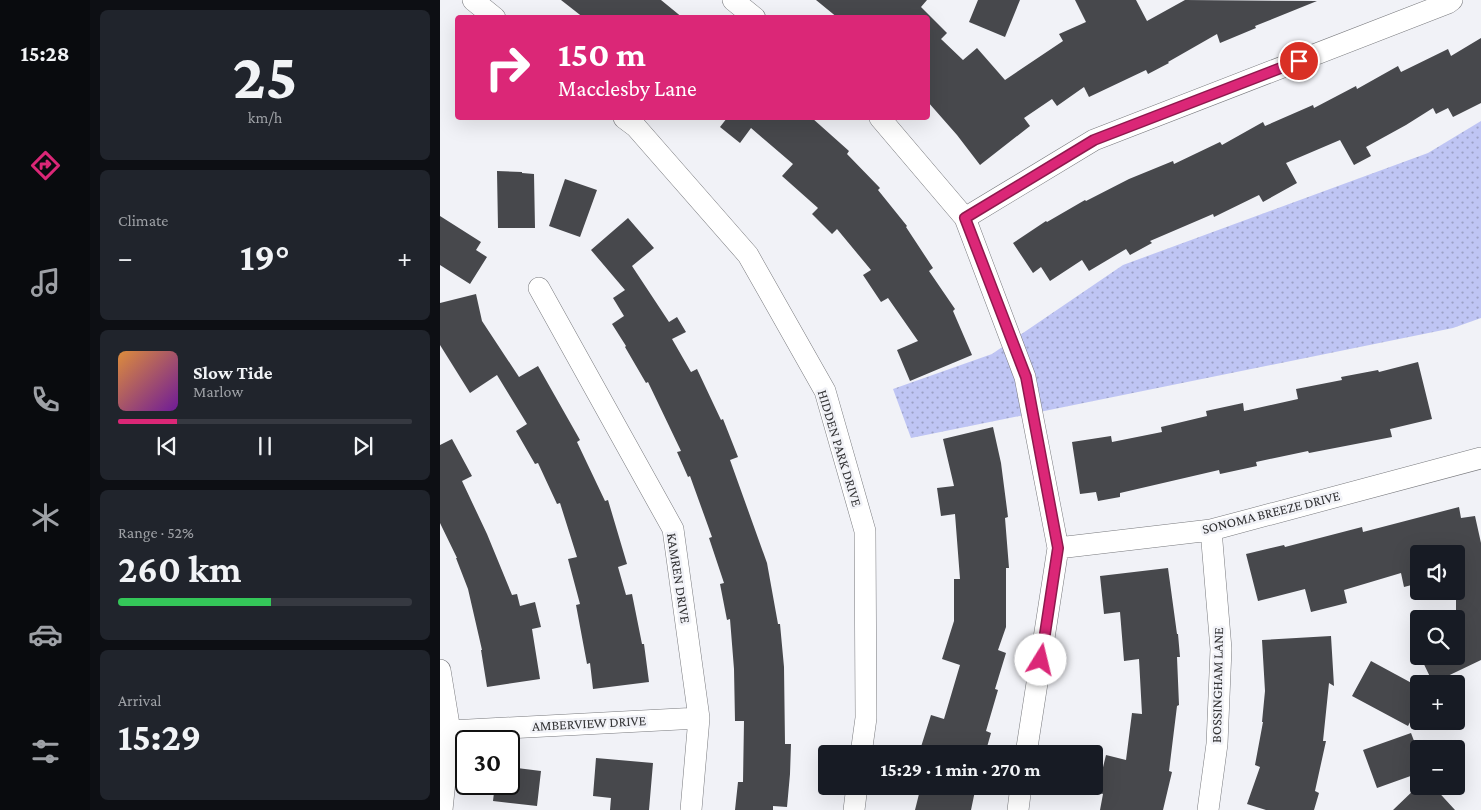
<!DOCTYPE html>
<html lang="en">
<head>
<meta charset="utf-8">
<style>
	:root { --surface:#171b24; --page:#20242c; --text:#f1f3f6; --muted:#9ea1a6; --line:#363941; --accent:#db2777 }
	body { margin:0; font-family:"Crimson Pro",serif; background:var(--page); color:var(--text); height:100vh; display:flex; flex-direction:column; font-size:19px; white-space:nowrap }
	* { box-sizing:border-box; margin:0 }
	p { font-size:16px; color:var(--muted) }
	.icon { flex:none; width:28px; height:28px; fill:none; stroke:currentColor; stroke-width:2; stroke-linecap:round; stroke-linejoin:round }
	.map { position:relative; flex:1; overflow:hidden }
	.details { display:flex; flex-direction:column; gap:10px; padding:10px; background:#0d0f14; width:350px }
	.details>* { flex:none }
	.hud { position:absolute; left:15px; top:15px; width:475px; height:105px; border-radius:5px; box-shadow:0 5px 20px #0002; background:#db2777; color:#fff; overflow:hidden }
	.buttons { position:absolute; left:970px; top:545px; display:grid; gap:10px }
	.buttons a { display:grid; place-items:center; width:55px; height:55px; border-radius:5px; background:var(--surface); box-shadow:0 5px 20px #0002; font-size:25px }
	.speed { position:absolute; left:15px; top:730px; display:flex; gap:10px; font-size:25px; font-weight:700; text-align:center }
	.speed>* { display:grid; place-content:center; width:65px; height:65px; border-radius:50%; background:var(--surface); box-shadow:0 5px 20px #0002; line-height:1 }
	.speed .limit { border:2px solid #111; border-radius:8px; background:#fff; color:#111 }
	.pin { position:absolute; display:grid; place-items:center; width:42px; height:42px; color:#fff; margin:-21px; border:2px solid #fff; border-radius:50%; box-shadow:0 1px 5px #0007 }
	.me { position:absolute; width:55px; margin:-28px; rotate:9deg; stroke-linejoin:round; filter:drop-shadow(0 0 4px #0008) }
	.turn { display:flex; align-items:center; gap:18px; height:105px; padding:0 20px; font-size:22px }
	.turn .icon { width:65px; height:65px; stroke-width:2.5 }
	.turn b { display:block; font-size:35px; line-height:42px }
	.big { font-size:38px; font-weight:700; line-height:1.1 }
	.details .tile { flex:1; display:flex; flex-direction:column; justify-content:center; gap:8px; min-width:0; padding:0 18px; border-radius:8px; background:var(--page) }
	.details .dial { align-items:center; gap:0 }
	.dial b { font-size:65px; line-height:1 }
	.song { display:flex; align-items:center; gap:15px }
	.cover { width:60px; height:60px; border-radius:8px; background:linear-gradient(135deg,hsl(30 70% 55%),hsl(280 70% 35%)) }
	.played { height:5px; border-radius:2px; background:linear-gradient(90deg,var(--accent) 20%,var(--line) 20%) }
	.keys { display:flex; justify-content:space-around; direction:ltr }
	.heat { display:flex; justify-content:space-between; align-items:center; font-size:28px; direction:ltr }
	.charge { height:8px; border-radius:4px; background:linear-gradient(90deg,#34c759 52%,var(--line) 0) }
	.trip { position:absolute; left:378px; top:745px; width:285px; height:50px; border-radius:5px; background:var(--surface); box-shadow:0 5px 20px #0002; font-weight:700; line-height:50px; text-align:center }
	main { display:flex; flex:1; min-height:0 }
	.dock { display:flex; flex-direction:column; width:90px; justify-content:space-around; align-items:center; background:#090b0e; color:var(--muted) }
	.dock .icon { width:35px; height:35px }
	.dock .current { color:var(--accent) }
	.dock b { font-size:22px; color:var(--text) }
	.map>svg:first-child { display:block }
	.grass { fill:url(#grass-dots) }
	.building { fill:#47484c }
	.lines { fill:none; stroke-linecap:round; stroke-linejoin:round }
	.minor-casing { stroke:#797a7e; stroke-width:22 }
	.minor { stroke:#fff; stroke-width:21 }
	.route-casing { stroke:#8e194d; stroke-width:12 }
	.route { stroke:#db2777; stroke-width:9 }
	.labels { text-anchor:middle; stroke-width:5; stroke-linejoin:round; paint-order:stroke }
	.street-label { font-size:14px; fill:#323234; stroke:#f1f2f7 }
</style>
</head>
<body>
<main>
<nav class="dock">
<b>15:28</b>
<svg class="icon current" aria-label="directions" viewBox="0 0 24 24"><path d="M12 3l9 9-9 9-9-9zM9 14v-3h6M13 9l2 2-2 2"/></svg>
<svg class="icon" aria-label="music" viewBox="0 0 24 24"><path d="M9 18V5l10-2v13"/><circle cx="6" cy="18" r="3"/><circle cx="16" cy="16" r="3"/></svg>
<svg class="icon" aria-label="phone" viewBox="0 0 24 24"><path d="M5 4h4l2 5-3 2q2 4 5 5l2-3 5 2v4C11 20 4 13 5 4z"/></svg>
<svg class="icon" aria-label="climate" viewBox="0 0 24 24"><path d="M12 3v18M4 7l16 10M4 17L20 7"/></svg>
<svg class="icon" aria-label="car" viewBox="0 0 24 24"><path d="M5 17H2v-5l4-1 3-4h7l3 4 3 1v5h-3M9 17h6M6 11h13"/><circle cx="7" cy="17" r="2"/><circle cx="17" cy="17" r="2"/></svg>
<svg class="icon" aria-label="filters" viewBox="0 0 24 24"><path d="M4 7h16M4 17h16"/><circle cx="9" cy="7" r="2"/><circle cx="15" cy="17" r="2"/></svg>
</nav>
<section class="details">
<div class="tile dial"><b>25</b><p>km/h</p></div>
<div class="tile"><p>Climate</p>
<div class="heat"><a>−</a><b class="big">19°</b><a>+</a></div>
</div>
<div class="tile">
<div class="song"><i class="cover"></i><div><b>Slow Tide</b><p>Marlow</p></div></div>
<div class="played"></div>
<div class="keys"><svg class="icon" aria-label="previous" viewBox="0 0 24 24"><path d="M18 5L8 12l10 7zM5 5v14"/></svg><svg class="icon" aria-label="pause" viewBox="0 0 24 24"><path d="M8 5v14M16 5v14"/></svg><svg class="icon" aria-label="next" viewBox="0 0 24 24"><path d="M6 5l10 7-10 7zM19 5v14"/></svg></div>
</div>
<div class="tile"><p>Range · 52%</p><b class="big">260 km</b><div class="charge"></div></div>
<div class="tile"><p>Arrival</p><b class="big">15:29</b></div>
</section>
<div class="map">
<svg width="1041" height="810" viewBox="0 0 1041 810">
	<defs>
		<pattern id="grass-dots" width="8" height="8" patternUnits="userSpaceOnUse" patternTransform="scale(1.25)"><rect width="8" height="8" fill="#bfc5f4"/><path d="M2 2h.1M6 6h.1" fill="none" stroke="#9ca1c6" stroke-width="1.8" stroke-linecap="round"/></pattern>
	</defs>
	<rect width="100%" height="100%" fill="#f1f2f7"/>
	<path class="grass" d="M1041 121V318L1013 328 471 438 453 389 552 354 683 265 988 153Z"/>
	<path class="building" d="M121 0H221L243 18H144Z
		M376 0H487L481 7 507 33 501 39 523 60 537 48 565 80 623 41 619 34 646 22 635 0H696L707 21 745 0 877 1 815 26 816 28 780 43 777 34 728 62 729 63 708 74 706 70 649 97 644 87 617 106 612 99 584 118 590 126 540 165 517 135 488 102V18H398Z
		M538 0H580L565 37 529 22Z
		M1041 38V103L1013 117 1008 108 996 114 993 108 966 125 926 147 931 156 914 165 900 140 846 163 857 183 823 202 819 195 774 217 773 214 710 241 712 243 690 255 686 249 649 271 642 260 610 281 601 267 593 273 573 243 606 221 607 222 645 200 646 201 689 179 733 161 734 164 780 142 782 145 823 122 825 126 873 105 874 108 916 86 917 89 958 66 961 72 1008 49 1011 56Z
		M287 118H372L409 151 407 154 440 188 438 190 467 226 466 227 493 268 489 271 515 309 513 311 532 355 470 381 457 350 478 341 448 298 441 302 423 275 431 270 397 229 392 234 372 214 378 208 342 176 353 164 311 128 300 143 280 127Z
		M57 171 82 172V173L94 174 95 228H58Z
		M125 179 157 190 140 237 109 226Z
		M0 216 41 242 36 250 47 257 30 284 0 265Z
		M188 218 214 248 192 266 229 322 237 317 246 332 232 339 251 372 257 369 281 420 283 419 298 457 290 460 327 563 338 624H340L344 667 345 744H351L350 774 347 807 333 806V810H295L298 782H303L304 721H295L294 669 290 619 287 620 280 584 284 583 269 538 272 537 250 476 248 477 237 452 241 451 208 382 206 383 185 347 186 346 172 324 184 316 173 298 185 290 151 250Z
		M36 294 42 321 79 377 98 366 140 440 137 442 165 501 168 500 187 564 178 567 186 595 192 594 202 644H204L209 682 153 689 150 663 147 664 136 605 140 604 128 559 137 557 120 503 117 504 98 463 95 464 76 431 87 424 57 375 30 393 0 345V303Z
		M978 362 992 419 950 429 952 437 869 453 868 451 816 462 817 466 780 474 779 470 680 493V497L658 501 656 492 640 494 632 442 671 436 672 442 722 432 721 427 767 416 766 411 803 403 804 411 858 399 856 389 902 380 901 377 938 370 939 372Z
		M553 427 561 463 568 517 565 518 569 568H566V627L558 650 566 653 555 689 558 690 546 731 551 733 545 754H491L480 750 491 715 504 719 520 665 502 659 514 621V579H520L515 514 501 516 497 488 514 486 503 439Z
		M12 439 32 476 22 481 47 534 72 595 77 594 80 606 95 602 101 627 92 629 100 679 47 687 41 650H42L28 589 16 558H17L0 523V445Z
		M1019 507 1021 518 1035 516 1041 543V660L993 683 980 656H1016V554H979V583L964 587 961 573 904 590 907 603 871 612 865 589 818 601 806 554 844 545 845 547 922 527 923 532Z
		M728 568 737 634H738L740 657H737L739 705 737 706 729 771 732 772 723 810H660L663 794 657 792 666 755 686 760 692 713 702 714 699 659 684 661 680 612 664 614 660 576Z
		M891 636 894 686 889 683 883 741H886L875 791 879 793 874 810H826L807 804 820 767 815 765 823 722H822L825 691 822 640Z
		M931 661 979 687V706L968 726 912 696Z
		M971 733 979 754V773L937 788 923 750Z
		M156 758 213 763 209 810H170L171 798 153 796Z
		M69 767 101 771 97 806 53 801 55 784H69Z
		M481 786H536L531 810H475Z
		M978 786H993L1015 810H953Z"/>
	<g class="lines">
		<g class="minor-casing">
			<path id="minor" d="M33 0 55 18
				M293 0 315 18
				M184 118 196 127 308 255 385 391 425 531 426 718 421 754
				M440 118 525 218 585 377 618 548 586 754
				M525 218 654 140 1008 3 1012 0
				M99 288 233 529 259 718 251 810
				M618 548 771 530 1041 458
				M0 670 10 731 2 810
				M10 731 259 718
				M414 810 417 786
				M578 810 581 786
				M768 810 777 744 781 649 771 530"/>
		</g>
		<use href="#minor" class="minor"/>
	</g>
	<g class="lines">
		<g class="route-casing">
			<path id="route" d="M601 660 618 548 586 377 525 218 654 140 859 61"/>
		</g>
		<use href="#route" class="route"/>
	</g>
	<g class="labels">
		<g class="street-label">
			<text transform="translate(400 448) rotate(73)" y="5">HIDDEN PARK DRIVE</text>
			<text transform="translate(831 512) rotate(-14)" y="5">SONOMA BREEZE DRIVE</text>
			<text transform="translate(239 578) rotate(81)" y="5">KAMREN DRIVE</text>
			<text transform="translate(777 685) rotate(-89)" y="5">BOSSINGHAM LANE</text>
			<text transform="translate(149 723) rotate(-3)" y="5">AMBERVIEW DRIVE</text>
		</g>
	</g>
</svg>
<div class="buttons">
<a><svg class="icon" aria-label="sound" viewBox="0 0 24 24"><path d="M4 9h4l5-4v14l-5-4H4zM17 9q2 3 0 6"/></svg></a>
<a><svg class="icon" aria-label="search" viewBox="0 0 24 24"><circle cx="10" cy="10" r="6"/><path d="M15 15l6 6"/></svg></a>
<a>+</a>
<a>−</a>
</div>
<div class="speed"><div class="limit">30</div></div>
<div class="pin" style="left:859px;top:61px;background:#d93025"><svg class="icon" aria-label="arrive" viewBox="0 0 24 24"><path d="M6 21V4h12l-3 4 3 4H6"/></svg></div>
<svg class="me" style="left:601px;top:660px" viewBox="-20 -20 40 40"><circle r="19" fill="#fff"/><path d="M0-13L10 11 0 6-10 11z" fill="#db2777"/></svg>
<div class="trip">15:29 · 1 min · 270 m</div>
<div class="hud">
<div class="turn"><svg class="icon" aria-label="right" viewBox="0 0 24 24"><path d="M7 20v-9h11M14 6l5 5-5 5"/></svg><div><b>150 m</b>Macclesby Lane</div></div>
</div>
</div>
</main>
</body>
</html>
